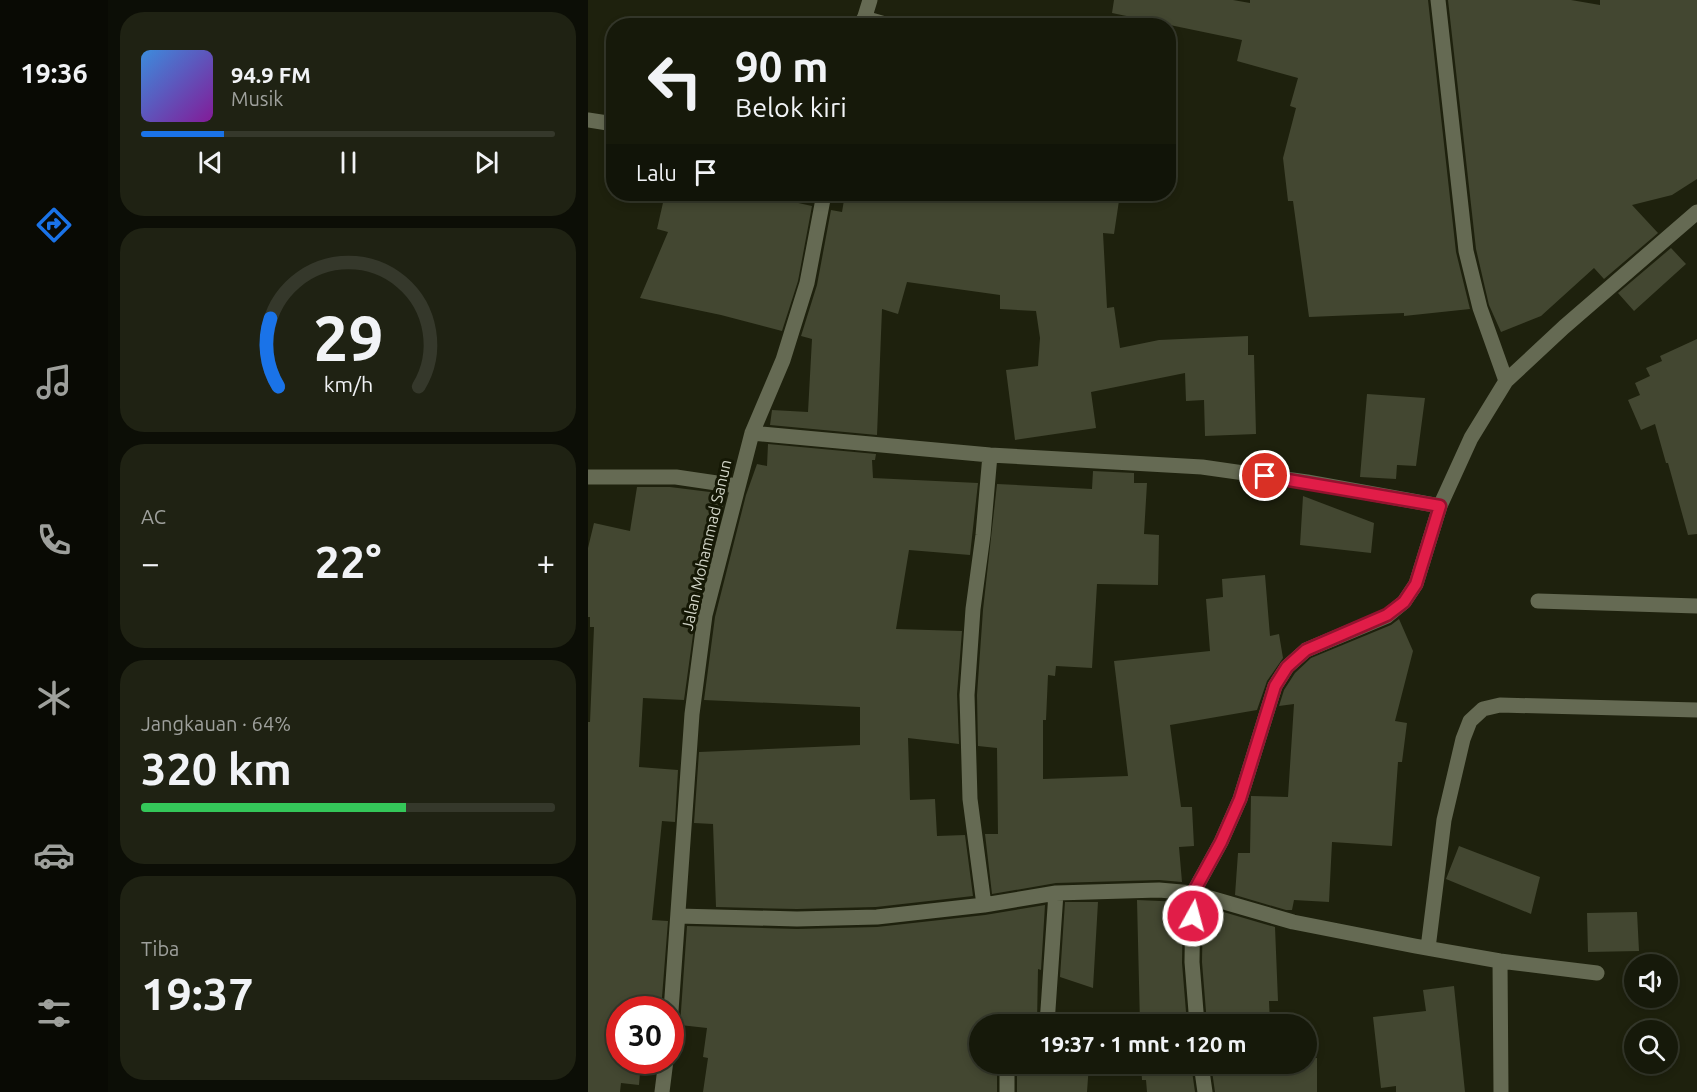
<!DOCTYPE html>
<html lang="id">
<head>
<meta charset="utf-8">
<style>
	:root { --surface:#16190a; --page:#1f2213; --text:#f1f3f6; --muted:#9ea09c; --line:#35382b; --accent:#1a73e8 }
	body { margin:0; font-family:Ubuntu,sans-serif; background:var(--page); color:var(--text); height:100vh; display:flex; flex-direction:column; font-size:22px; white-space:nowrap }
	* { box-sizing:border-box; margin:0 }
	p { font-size:20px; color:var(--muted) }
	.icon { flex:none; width:33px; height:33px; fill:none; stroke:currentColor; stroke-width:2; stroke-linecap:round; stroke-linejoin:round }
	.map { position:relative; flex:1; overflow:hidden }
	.panel { display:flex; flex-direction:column; gap:12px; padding:12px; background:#0c0e06; width:480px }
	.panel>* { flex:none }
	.guide { position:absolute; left:18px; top:18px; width:570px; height:183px; border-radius:24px; box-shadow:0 3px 9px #0003,0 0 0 2px var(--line); background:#16190a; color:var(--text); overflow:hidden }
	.fabs { position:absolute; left:1036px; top:954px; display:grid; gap:12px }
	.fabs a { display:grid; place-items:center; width:54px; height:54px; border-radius:50%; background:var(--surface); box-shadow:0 3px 9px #0003,0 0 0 2px var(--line); font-size:30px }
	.speed { position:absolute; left:18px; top:996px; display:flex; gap:12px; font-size:30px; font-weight:700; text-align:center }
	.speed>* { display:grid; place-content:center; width:78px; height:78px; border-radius:50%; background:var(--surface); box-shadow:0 3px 9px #0003,0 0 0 2px var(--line); line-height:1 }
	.speed .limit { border:9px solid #d22; background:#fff; color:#111 }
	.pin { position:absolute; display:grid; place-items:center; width:51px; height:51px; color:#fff; margin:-26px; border:3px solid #fff; border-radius:50%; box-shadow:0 2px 6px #0007 }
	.me { position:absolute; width:66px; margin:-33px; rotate:7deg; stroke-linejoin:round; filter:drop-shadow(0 0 4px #0008) }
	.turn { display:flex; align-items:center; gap:21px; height:126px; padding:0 30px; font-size:27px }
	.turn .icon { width:78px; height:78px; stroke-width:2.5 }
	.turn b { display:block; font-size:42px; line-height:51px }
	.then { display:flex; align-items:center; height:57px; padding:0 30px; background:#0003; gap:12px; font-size:22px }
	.big { font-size:45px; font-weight:600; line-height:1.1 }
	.panel .card { flex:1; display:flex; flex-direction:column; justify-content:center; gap:9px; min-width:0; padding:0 21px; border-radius:24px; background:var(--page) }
	.panel .dial { align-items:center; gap:0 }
	.dial svg { height:156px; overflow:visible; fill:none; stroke:var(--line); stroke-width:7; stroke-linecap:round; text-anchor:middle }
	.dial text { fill:var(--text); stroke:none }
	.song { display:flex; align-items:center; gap:18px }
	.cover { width:72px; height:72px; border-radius:9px; background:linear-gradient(135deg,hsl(210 70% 55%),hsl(290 70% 35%)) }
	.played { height:6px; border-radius:3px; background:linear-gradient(90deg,var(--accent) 20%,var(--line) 20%) }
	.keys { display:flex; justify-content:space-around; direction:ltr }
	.heat { display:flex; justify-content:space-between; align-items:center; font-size:33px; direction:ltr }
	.charge { height:9px; border-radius:4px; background:linear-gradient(90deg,#34c759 64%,var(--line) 0) }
	.trip { position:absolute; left:381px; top:1014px; width:348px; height:60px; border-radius:30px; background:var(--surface); box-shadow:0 3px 9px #0003,0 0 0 2px var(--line); font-weight:600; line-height:60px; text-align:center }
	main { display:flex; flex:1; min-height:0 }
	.dock { display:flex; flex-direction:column; width:108px; justify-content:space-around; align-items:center; background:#090a04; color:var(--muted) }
	.dock .icon { width:42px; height:42px }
	.dock .current { color:var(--accent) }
	.dock b { font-size:27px; color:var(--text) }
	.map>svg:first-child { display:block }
	.building { fill:#434731 }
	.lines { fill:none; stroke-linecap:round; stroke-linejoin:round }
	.street { stroke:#656a53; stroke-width:15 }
	.route-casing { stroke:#92132f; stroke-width:15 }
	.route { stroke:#e11d48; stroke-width:10 }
	.labels { text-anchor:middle; stroke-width:6; stroke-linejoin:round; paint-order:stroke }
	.street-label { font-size:16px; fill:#d1d4c7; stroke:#151805 }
</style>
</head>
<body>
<main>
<nav class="dock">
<b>19:36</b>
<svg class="icon current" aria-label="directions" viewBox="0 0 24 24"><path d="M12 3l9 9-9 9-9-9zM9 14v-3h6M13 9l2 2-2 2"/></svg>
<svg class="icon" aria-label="music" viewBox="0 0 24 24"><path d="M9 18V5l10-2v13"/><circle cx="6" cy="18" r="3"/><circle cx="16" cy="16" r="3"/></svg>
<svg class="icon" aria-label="phone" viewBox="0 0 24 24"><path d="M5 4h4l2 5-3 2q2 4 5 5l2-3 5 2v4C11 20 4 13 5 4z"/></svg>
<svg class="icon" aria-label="climate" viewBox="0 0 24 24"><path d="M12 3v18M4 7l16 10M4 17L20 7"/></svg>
<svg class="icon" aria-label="car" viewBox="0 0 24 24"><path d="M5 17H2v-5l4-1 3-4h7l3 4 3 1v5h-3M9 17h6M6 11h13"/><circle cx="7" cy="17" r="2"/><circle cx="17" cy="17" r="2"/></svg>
<svg class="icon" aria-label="filters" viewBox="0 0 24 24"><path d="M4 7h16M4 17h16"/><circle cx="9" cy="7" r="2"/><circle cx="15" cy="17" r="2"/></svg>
</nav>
<section class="panel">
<div class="card">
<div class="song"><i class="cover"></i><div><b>94.9 FM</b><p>Musik</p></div></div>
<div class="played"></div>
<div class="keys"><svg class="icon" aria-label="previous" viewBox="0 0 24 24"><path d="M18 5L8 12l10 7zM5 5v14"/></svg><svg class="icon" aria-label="pause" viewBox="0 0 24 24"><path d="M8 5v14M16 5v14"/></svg><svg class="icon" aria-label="next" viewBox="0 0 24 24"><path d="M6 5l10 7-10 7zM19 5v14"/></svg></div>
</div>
<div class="card dial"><svg viewBox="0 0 100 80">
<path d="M14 69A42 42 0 1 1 86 69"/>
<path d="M14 69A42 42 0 0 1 10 34" stroke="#1a73e8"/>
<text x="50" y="56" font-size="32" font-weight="700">29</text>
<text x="50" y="72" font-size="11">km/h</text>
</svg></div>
<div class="card"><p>AC</p>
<div class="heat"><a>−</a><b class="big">22°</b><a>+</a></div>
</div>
<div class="card"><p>Jangkauan · 64%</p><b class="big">320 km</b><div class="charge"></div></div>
<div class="card"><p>Tiba</p><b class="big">19:37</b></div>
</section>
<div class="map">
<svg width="1109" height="1092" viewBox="0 0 1109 1092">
	<rect width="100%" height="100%" fill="#1e210d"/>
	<path class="building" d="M526 0H645L662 3V0H840L868 252 882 309 816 316V313L721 317 705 201H700L695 158 708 108 702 106 710 78 649 61 654 40 524 13Z
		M860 0H983L1012 5V0H1109V179L1084 195 1044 205 1070 233 1016 279 1006 268 953 316 913 332 901 305 888 249Z
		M77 194H169L224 206 210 281 194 331 133 315 52 298 80 232 69 229Z
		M257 194H323L370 203V194H532L526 234 515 233 519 308 526 307 532 348 571 340 660 336V355H666L668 434 617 436 616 400 598 401 597 373 503 392 508 428 427 440 418 370 450 366 452 338 448 311 412 309V295L319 282 310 314 294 309 289 435 182 425 184 410 220 412 224 339 213 336 229 285 243 210 254 212Z
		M1083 248 1098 264 1046 311 1030 293Z
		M1109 339V534L1100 535 1080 463H1078L1067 424 1053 430 1040 400 1052 395 1047 383 1062 376 1058 368 1074 361 1072 356Z
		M779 394 837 398 828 466 809 465 808 479 772 477Z
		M180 444 288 454 287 460H284L285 478 390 483 382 555 321 550 308 629 374 631 369 694 371 744 320 738 322 800 347 799 349 836 377 835 385 896 288 907 209 909 128 907 125 824 106 823 111 752 272 745V707L116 700 127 617 158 495 169 464 179 466Z
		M505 471 546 473V483H559L556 534 571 535 570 585 509 584 504 668 468 666 467 676 460 675 458 720H455V779L540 776 526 661 622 651 618 599 635 597 634 579 677 575 682 636 691 634 695 658 679 681 669 710 582 725 593 807H604L606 846 591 847 594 882 571 880 468 883 404 894 397 834H410L409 748 390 746 389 695 395 610 409 484 504 489Z
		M49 487H82L138 494 108 613 96 700 55 698 51 767 90 770 87 822 74 821 64 920 80 921 73 1010H32V1060H53L51 1085 33 1083 32 1092H0V722H2L6 627H2V617H0V548L6 523 42 531Z
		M715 496 786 523 783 553 712 545Z
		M811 619 825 651 807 721 819 723 814 762H810L804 846 744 842 741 902 706 900 704 910H698L647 895 650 853H662L663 796 700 797 706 704 691 706 696 690 707 673 723 658 803 625Z
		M871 846 952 877 943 914 858 879Z
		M549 900 595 902 594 963 599 1024H552Z
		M477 902H510L505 988 472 977Z
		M457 905 453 970 450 969 449 1024H392V1064H409V1092H115L120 1058 115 1057 119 1028 92 1025 99 926 209 929 289 927 397 915Z
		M615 906 687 927 690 1001H681L682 1024H619L614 962Z
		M1049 912 1051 951 1000 952 999 913Z
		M866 986 877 1092H808V1086L793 1088 785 1017 838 1011 835 990Z
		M718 1058H729V1092H627L623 1064H718Z
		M429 1064H501L499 1092H429Z
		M553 1064H603L607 1092H559L558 1080H554Z"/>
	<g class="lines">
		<path class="street" d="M850 0 878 251 892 308 918 381
			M276 18 304 26
			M274 26 282 0
			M0 120 26 124
			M164 433 402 455 614 467 719 482 852 506
			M0 477H88L149 486
			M950 601 1109 606
			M396 905 382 799 379 695 385 609 395 535 402 455
			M90 916 209 919 289 917 396 905 468 893 571 890 605 893 705 922 827 946 912 961 1009 973
			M840 948 856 820 875 739 882 721 895 709 912 705 1109 710
			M912 961 913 1092
			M459 1024 468 893
			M609 1024 604 962 605 893 633 842 652 799 687 686 699 667 718 650 799 616 816 602 828 584 852 506 883 438 918 381 976 327 1109 212
			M82 1025 104 714 117 615 164 433 195 360 219 283 236 194
			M613 1064 617 1092
			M74 1092 78 1060
			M419 1092V1064"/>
	</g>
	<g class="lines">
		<g class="route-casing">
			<path id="route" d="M605 916V893L633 842 652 799 687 686 699 667 718 650 799 615 816 602 828 584 852 506 677 476"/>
		</g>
		<use href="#route" class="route"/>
	</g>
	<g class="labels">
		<g class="street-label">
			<text transform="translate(118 545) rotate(-77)" y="6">Jalan Mohammad Sanun</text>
		</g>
	</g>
</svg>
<div class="fabs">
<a><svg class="icon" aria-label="sound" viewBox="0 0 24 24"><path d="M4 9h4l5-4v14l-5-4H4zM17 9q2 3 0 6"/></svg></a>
<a><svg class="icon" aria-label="search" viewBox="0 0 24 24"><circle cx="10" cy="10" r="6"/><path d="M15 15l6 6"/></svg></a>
</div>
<div class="speed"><div class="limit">30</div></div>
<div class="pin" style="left:677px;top:476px;background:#d93025"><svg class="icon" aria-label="arrive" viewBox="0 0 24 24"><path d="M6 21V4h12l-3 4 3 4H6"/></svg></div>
<svg class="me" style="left:605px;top:916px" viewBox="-20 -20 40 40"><circle r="17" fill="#e11d48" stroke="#fff" stroke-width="3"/><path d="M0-11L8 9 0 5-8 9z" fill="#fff"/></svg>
<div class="trip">19:37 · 1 mnt · 120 m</div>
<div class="guide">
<div class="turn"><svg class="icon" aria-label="left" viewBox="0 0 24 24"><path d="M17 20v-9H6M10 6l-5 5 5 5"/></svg><div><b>90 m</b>Belok kiri</div></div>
<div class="then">Lalu<svg class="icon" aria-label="arrive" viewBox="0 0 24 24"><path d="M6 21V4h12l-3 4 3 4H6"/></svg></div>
</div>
</div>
</main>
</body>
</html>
